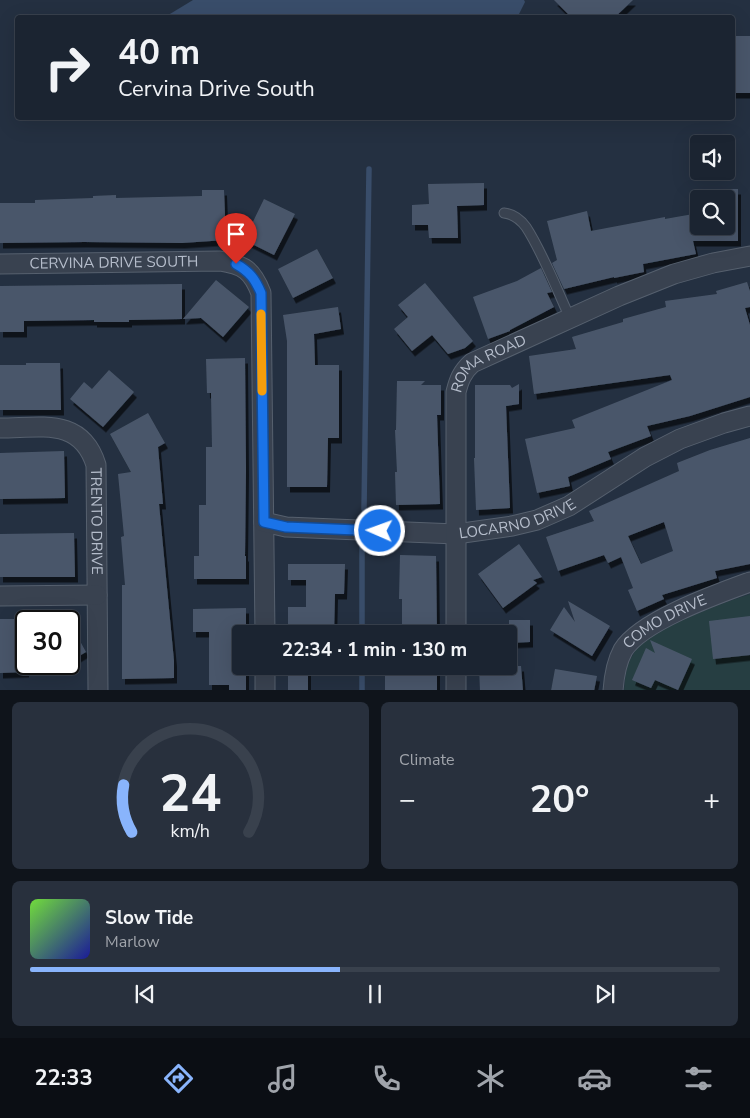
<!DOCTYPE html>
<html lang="en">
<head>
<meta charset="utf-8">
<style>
	:root { --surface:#1b2431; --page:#28303d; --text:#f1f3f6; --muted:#a0a4ab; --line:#39414d; --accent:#89b4fc }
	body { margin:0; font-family:"Nunito Sans",sans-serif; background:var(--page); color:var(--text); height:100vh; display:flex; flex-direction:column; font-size:19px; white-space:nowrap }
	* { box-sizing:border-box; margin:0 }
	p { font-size:16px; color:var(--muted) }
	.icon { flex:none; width:28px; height:28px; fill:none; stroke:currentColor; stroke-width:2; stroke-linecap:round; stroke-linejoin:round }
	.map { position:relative; height:690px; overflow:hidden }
	.drawer { display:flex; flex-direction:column; gap:12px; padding:12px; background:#0f141b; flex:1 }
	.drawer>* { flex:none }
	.guide { position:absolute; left:15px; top:15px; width:720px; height:105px; border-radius:5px; box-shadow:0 5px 20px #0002,0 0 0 1px var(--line); background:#1b2431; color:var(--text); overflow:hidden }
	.controls { position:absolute; left:690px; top:135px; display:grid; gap:10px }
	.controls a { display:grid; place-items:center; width:45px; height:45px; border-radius:5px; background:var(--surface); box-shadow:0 5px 20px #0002,0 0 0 1px var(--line); font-size:25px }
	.speed { position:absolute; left:15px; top:610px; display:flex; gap:10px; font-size:25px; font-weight:700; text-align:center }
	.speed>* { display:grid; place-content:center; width:65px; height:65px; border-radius:50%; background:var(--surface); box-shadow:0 5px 20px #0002,0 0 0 1px var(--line); line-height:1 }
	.speed .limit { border:2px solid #111; border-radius:8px; background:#fff; color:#111 }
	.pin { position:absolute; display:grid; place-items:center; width:42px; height:42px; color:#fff; margin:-51px -21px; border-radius:50% 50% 50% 0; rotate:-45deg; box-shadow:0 0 5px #0007 }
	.pin .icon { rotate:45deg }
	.me { position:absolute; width:55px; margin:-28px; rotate:272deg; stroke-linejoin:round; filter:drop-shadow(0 0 4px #0008) }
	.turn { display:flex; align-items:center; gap:18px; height:105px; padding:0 20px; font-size:22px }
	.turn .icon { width:65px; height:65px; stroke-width:2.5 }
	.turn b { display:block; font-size:35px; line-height:42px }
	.big { font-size:38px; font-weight:700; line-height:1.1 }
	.drawer .widget { flex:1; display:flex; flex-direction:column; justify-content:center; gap:8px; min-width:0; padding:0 18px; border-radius:8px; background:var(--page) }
	.drawer .dial { align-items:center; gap:0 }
	.dial svg { height:130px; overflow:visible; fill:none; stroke:var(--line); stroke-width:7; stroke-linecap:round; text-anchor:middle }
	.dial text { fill:var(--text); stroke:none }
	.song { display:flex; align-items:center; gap:15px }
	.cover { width:60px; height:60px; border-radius:8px; background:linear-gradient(135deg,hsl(100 70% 55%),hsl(240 70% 35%)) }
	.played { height:5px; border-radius:2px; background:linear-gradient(90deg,var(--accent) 45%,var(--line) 45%) }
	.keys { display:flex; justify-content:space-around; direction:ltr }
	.heat { display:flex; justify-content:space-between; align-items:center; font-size:28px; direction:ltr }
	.drawer .tiles { flex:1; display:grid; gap:12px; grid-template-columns:1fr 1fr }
	.widget:last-child { grid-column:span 2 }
	.trip { position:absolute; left:232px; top:625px; width:285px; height:50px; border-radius:5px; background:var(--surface); box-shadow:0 5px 20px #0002,0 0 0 1px var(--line); font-weight:700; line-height:50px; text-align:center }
	.dock { display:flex; height:80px; justify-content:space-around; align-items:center; background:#0b0e14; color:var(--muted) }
	.dock .icon { width:35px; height:35px }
	.dock .on { color:var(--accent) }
	.dock b { font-size:22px; color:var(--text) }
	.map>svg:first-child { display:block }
	.green { fill:#263e42 }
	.water { fill:#394d6a }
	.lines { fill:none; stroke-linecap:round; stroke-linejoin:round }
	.stream { stroke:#394d6a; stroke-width:5.5 }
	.building { fill:#4a576a; fill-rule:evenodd; filter:url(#shadow) }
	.service-casing { stroke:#56606e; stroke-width:11 }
	.minor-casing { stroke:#56606e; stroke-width:21 }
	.service { stroke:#394250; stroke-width:9 }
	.minor { stroke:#394250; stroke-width:19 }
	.route-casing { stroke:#114b97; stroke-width:12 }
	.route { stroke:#1a73e8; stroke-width:9 }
	.slow { stroke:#f59e0b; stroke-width:9 }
	.labels { text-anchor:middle; stroke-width:5; stroke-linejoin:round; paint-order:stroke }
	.street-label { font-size:15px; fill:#b5bdcb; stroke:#1d2736 }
</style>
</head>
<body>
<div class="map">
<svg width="750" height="691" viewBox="0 0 750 691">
	<defs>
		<filter id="shadow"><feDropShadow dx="3" dy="5.5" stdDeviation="0" flood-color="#0009"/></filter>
	</defs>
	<rect width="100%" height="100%" fill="#243041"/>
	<path class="green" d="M750 594V690L624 691C625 678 626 664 634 653 649 630 722 603 750 594Z"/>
	<path class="water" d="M193 0H524L525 2 517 18 165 17Z"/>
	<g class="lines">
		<path class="stream" d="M364 509 369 169
			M362 634V547
			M362 691V666"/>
	</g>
	<path class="building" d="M554 0H633L614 18H572Z
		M732 36H750V93H732Z
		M484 183V205L457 206 458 238H429L428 225H412V205L429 204 428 184Z
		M706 189H738V241H693L696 254 643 264 644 272 614 278V277L564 289 552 263 557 260 547 221 587 211 591 231 665 217V219L699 213V226H726V199H706Z
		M202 190H224L226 240 182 243 85 242 0 243V203H35V200L93 198V196L116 195V198L202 196Z
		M264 199 295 214 274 255 244 240Z
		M317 249 333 278 293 298 278 269Z
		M541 268 552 292 547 293 554 307 510 330V331L488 339 473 297 517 281Z
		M216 280 249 307 223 337 201 318 183 319Z
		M747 282 750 291V307L745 308 750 325V397L690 416 647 426 651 436 608 452 611 459 568 477 570 486 537 493 525 439 575 428 572 420 672 380 670 375 534 394 529 356 576 349 572 337 623 322V319L666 307 665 301 717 294 716 291Z
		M425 283 473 341 465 348 448 354 432 335 412 351 394 329 408 317 398 305Z
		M182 284V319L129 320V322H94V320L24 321V332H0V286Z
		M338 307 341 329 314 334 315 365H339V438H328L327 487H287V341L283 315Z
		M245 358 246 470 245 556H246V579H194V556H199V505H206V447H212L211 393H207L206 359Z
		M26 363H60L61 410H0V365H26Z
		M109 370 134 392 103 427 70 399 84 382 92 389Z
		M397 381H425L421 385H441V415H437L440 504 396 505 395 472H397L395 430H396Z
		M519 384V404L506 406 510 508 476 510 474 458H475V385H510L512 388Z
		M148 413 165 443 158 447 163 504H159L174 661V678L122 679V585H125L121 537 124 536 118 474 131 472 110 434Z
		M750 438V564L715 571 717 578 662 595 664 599 637 611 628 590 633 588 621 557 608 563 604 555 558 571 546 537 594 521 589 511 679 471 677 463 710 450ZM664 522 673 551 641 564 628 536Z
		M64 451 65 498 0 499V453Z
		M74 533 75 577H0V534Z
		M519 544 542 577 533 580 537 583 503 608 478 574Z
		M400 555 436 556 437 634H402V599H399Z
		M288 564H345L344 594H335L334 634H288V607H306V580H288Z
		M568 601 610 626 592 656 550 630 564 607 575 622Z
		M246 608V634H241V666H246V691H229V685H209V632H193V609Z
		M750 616V655L713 659 709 621Z
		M0 619H15V655L26 648V672L0 673Z
		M509 620H530V642L509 643Z
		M69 621 86 652 69 662Z
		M650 640 692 659 678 690 655 680 651 688 632 680 646 648 655 653Z
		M288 666H308V691H288Z
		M479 666H521L523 691H480Z
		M385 667H437V691L385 690Z
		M555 669 597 676 594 691H551Z"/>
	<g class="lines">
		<g class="service-casing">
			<path id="service" d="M504 213C513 214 520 219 526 227 543 253 557 290 570 318"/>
		</g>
		<g class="minor-casing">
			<g id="minor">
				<path id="s1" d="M0 264 220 261C244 265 252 270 261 293L265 634"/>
				<path id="s2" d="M0 428C41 428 81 417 96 465L98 691"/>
				<path id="s3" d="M264 522 286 527 456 534 512 526 537 520 569 506 645 457 680 439 724 423 750 416"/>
				<path d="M0 596 97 595"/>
				<path id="s4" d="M456 634V392C459 380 462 372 472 363L619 296 674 274 713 263 750 256"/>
				<path d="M265 666V691"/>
				<path d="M456 691V666"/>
				<path id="s5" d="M613 691C614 676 616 663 623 650 641 621 717 594 750 582"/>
			</g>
		</g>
		<use href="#service" class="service"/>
		<use href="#minor" class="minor"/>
	</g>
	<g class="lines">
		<g class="route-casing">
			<path id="route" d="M236 264C250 272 255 279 261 293L264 522 286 527 380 531"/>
		</g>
		<use href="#route" class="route"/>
		<path class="slow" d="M261 314 262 391"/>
	</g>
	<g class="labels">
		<g class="street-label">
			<text dy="5" stroke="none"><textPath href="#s1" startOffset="114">CERVINA DRIVE SOUTH</textPath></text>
			<text dy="5" stroke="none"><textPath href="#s4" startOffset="288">ROMA ROAD</textPath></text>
			<text dy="5" stroke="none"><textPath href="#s3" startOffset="256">LOCARNO DRIVE</textPath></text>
			<text dy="5" stroke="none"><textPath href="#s2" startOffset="170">TRENTO DRIVE</textPath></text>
			<text dy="5" stroke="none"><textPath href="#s5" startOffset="94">COMO DRIVE</textPath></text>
		</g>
	</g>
</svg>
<div class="controls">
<a><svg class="icon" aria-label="sound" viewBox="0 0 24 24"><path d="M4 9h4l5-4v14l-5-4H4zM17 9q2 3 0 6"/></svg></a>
<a><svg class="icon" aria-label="search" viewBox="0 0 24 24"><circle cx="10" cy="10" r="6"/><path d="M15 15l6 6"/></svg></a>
</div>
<div class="speed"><div class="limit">30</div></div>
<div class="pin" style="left:236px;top:264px;background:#d93025"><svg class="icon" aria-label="arrive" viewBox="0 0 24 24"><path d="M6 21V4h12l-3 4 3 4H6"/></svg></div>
<svg class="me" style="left:380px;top:531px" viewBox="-20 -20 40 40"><circle r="17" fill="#1a73e8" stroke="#fff" stroke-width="3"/><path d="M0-11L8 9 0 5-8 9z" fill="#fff"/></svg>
<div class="trip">22:34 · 1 min · 130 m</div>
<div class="guide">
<div class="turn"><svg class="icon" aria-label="right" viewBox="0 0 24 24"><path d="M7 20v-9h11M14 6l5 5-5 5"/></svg><div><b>40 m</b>Cervina Drive South</div></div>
</div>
</div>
<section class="drawer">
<div class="tiles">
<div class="widget dial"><svg viewBox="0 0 100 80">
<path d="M14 69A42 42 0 1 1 86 69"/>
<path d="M14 69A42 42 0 0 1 9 40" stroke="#89b4fc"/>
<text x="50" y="56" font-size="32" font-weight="700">24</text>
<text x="50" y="72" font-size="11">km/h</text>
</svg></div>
<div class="widget"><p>Climate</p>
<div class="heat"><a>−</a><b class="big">20°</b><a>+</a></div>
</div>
<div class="widget">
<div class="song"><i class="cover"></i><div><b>Slow Tide</b><p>Marlow</p></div></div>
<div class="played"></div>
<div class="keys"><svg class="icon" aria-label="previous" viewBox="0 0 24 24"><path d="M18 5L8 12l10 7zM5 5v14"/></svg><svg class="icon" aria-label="pause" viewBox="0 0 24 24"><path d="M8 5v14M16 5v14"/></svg><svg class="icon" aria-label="next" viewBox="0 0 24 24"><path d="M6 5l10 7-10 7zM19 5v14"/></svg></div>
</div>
</div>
</section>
<nav class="dock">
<b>22:33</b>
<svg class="icon on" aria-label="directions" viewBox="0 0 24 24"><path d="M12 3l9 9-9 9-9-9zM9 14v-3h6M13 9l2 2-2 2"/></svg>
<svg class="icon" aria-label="music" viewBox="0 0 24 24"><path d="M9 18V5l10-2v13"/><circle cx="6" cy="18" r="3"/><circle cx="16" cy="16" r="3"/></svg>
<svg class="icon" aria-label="phone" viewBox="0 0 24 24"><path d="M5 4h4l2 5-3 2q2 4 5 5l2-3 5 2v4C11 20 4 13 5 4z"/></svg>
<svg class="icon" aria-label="climate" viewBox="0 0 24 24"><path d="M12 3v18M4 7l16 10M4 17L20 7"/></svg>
<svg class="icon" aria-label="car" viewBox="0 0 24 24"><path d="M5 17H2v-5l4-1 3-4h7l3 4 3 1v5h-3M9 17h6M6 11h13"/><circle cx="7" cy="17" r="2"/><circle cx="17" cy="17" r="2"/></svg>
<svg class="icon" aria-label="filters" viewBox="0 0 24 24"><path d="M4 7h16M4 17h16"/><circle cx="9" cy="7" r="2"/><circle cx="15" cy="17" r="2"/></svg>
</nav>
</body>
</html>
